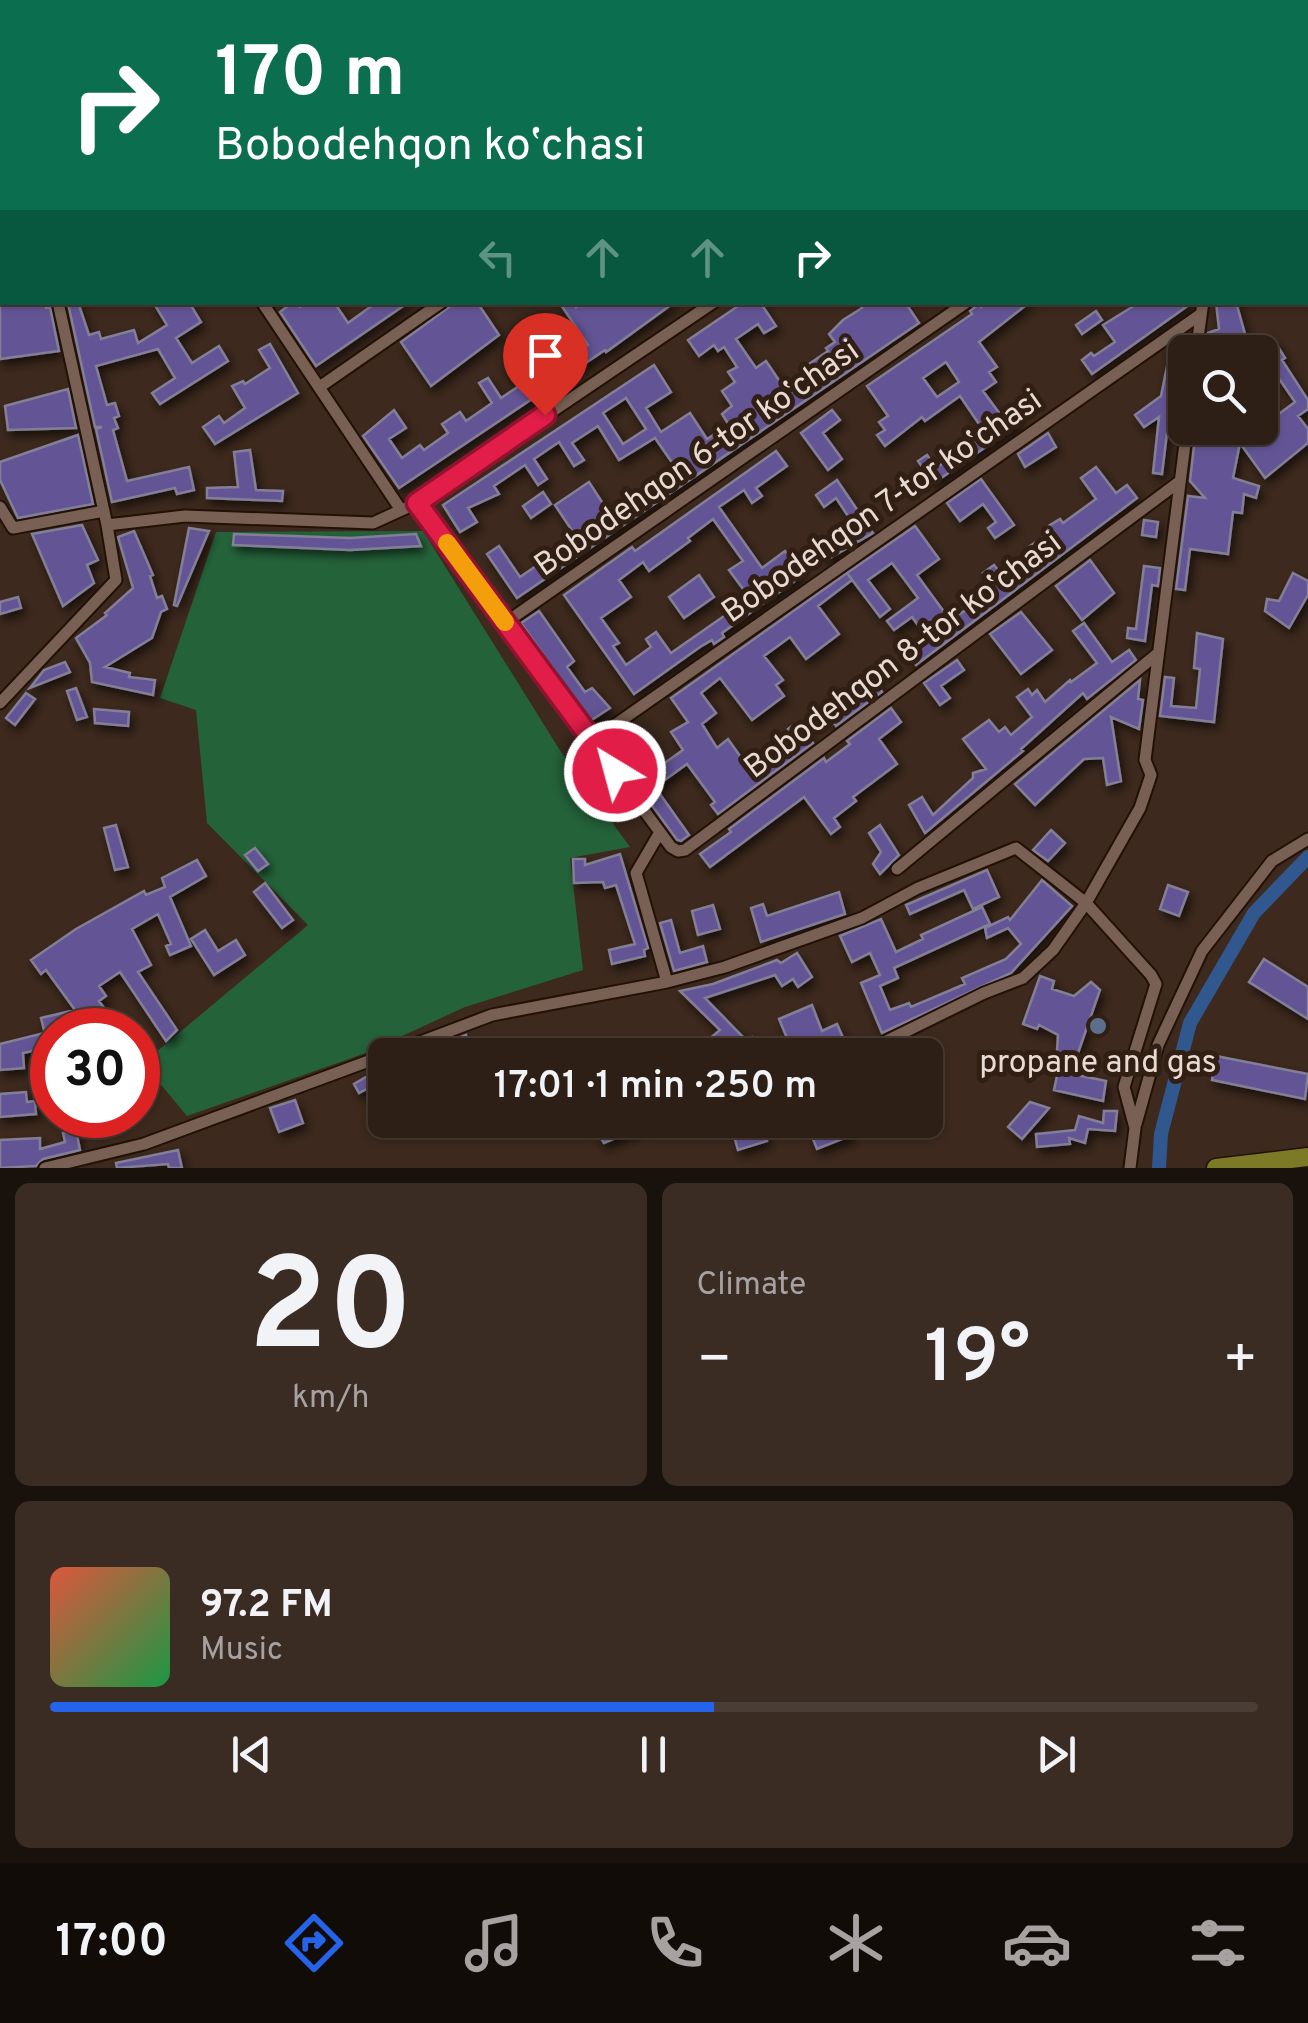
<!DOCTYPE html>
<html lang="en">
<head>
<meta charset="utf-8">
<style>
	:root { --surface:#2e1f16; --page:#3a2c23; --text:#f1f3f6; --muted:#a7a2a1; --line:#493d35; --accent:#2563eb }
	body { margin:0; font-family:Overpass,sans-serif; background:var(--page); color:var(--text); height:100vh; display:flex; flex-direction:column; font-size:38px; white-space:nowrap }
	* { box-sizing:border-box; margin:0 }
	p { font-size:32px; color:var(--muted) }
	.icon { flex:none; width:55px; height:55px; fill:none; stroke:currentColor; stroke-width:2; stroke-linecap:round; stroke-linejoin:round }
	.map { position:relative; height:1168px; overflow:hidden }
	.side { display:flex; flex-direction:column; gap:15px; padding:15px; background:#19110c; flex:1 }
	.side>* { flex:none }
	.banner { position:absolute; left:0px; top:0px; width:1310px; height:305px; box-shadow:0 2px 8px #0004,0 0 0 2px var(--line); background:#0b6e4f; color:#fff; overflow:hidden }
	.fabs { position:absolute; left:1168px; top:335px; display:grid; gap:20px }
	.fabs a { display:grid; place-items:center; width:110px; height:110px; border-radius:15px; background:var(--surface); box-shadow:0 2px 8px #0004,0 0 0 2px var(--line); font-size:50px }
	.speed { position:absolute; left:30px; top:1008px; display:flex; gap:20px; font-size:50px; font-weight:700; text-align:center }
	.speed>* { display:grid; place-content:center; width:130px; height:130px; border-radius:50%; background:var(--surface); box-shadow:0 2px 8px #0004,0 0 0 2px var(--line); line-height:1 }
	.speed .limit { border:15px solid #d22; background:#fff; color:#111 }
	.pin { position:absolute; display:grid; place-items:center; width:85px; height:85px; color:#fff; margin:-102px -42px; border-radius:50% 50% 50% 0; rotate:-45deg; box-shadow:0 0 10px #0007 }
	.pin .icon { rotate:45deg }
	.me { position:absolute; width:110px; margin:-55px; rotate:323deg; stroke-linejoin:round; filter:drop-shadow(0 0 8px #0008) }
	.turn { display:flex; align-items:center; gap:35px; height:210px; padding:0 50px; font-size:45px }
	.turn .icon { width:130px; height:130px; stroke-width:2.5 }
	.turn b { display:block; font-size:70px; line-height:85px }
	.lanes { display:flex; align-items:center; height:95px; padding:0 50px; background:#0003; justify-content:center; gap:50px; direction:ltr }
	.lanes .off { opacity:.35 }
	.big { font-size:75px; font-weight:600; line-height:1.1 }
	.side .tile { flex:1; display:flex; flex-direction:column; justify-content:center; gap:15px; min-width:0; padding:0 35px; border-radius:15px; background:var(--page) }
	.side .dial { align-items:center; gap:0 }
	.dial b { font-size:130px; line-height:1 }
	.song { display:flex; align-items:center; gap:30px }
	.cover { width:120px; height:120px; border-radius:15px; background:linear-gradient(135deg,hsl(10 70% 55%),hsl(140 70% 35%)) }
	.played { height:10px; border-radius:5px; background:linear-gradient(90deg,var(--accent) 55%,var(--line) 55%) }
	.keys { display:flex; justify-content:space-around; direction:ltr }
	.heat { display:flex; justify-content:space-between; align-items:center; font-size:55px; direction:ltr }
	.side .tiles { flex:1; display:grid; gap:15px; grid-template-columns:1fr 1fr }
	.tile:last-child { grid-column:span 2 }
	.trip { position:absolute; left:368px; top:1038px; width:575px; height:100px; border-radius:15px; background:var(--surface); box-shadow:0 2px 8px #0004,0 0 0 2px var(--line); font-weight:600; line-height:100px; text-align:center }
	.tab-bar { display:flex; height:160px; justify-content:space-around; align-items:center; background:#120c09; color:var(--muted) }
	.tab-bar .icon { width:70px; height:70px }
	.tab-bar .on { color:var(--accent) }
	.tab-bar b { font-size:45px; color:var(--text) }
	.map>svg:first-child { display:block }
	.green { fill:#24633a }
	.lines { fill:none; stroke-linecap:round; stroke-linejoin:round }
	.canal { stroke:#30578e; stroke-width:14 }
	.building { fill:#635495; stroke:#837f97; stroke-width:2.5; fill-rule:evenodd; filter:url(#shadow) }
	.minor-casing { stroke:#231106; stroke-width:15 }
	.primary-casing { stroke:#231106; stroke-width:21 }
	.minor { stroke:#786154; stroke-width:11 }
	.primary { stroke:#7c7a26; stroke-width:18 }
	.route-casing { stroke:#92132f; stroke-width:25 }
	.route { stroke:#e11d48; stroke-width:18 }
	.slow { stroke:#f59e0b; stroke-width:18 }
	.service-dot { fill:#5c6f8a; stroke:#321f14; stroke-width:4 }
	.labels { text-anchor:middle; stroke-width:10; stroke-linejoin:round; paint-order:stroke }
	.street-label { font-size:32px; fill:#e8dbd3; stroke:#321f14 }
	.poi-label { font-size:32px; fill:#e8dbd3; stroke:#321f14 }
</style>
</head>
<body>
<div class="map">
<svg width="1308" height="1168" viewBox="0 0 1308 1168">
	<defs>
		<filter id="shadow"><feDropShadow dx="3.5" dy="5.5" stdDeviation="5" flood-color="#0009"/></filter>
	</defs>
	<rect width="100%" height="100%" fill="#3d291d"/>
	<path class="green" d="M423 531 561 752 630 847 570 858 583 970 465 1007 363 1054 187 1116 143 1063 308 925 207 823 196 710 160 698 216 532Z"/>
	<g class="lines">
		<path class="canal" d="M1159 1168 1161 1134 1190 1023 1254 913 1308 857"/>
	</g>
	<path class="building" d="M0 302H44L46 308 50 307 59 351 0 359Z
		M78 302 89 335 99 332 101 339 134 330 138 343 167 325 153 302H189L201 322 176 338 192 363 219 346 228 361 160 404 152 393 175 378 158 349 96 366 107 405 115 403 119 416 114 418 118 428 113 430 127 481 189 467 194 490 177 494 175 488 112 502 96 429 102 427H95L68 303Z
		M293 302 300 307 307 302H334L348 323 377 302H409L316 366 280 312Z
		M456 302H477L499 335 431 386 401 342Z
		M559 302H573L576 307 582 302H675L606 352 605 350 399 488 363 436 394 410 406 428 389 439 402 458 420 445 424 450 448 433 442 424 460 412 466 421 492 403 479 383 488 378 501 398 519 386 506 367 546 337 563 362 588 345Z
		M744 302H760L776 326 764 333 758 324 736 339 756 368 766 361 789 395 811 380 803 368 828 351 826 348 835 342 829 334 843 320 862 308 858 302H905L919 323 517 598 487 554 499 546 520 577 577 538 555 505 589 482 613 519 680 474 655 438 619 460 598 426 572 443 584 460 574 466 559 442 534 459 547 479 538 485 525 465 494 486 499 494 468 508 477 522 460 532 443 505 654 365 671 392 646 408 661 432 690 413 707 439 729 425 722 414 732 406 722 391 735 382 728 372 737 367 724 347 718 351 714 345 699 356 688 340ZM626 398 646 429 623 444 603 413Z
		M988 302H1030L979 342 997 367 989 372 996 382 983 391 1000 414 1009 408 1020 423 934 483 918 461 927 455 936 468 963 450 958 443 981 427 960 396 925 421 922 417 885 446 877 435 885 430 879 422 888 416 867 386 972 314 970 311 979 304 981 307ZM946 362 959 382 937 397 923 378Z
		M1140 302H1193L1092 374 1082 360 1091 353 1094 356 1115 342 1103 325Z
		M1216 302H1236L1245 334 1206 350 1208 333 1219 329Z
		M1096 311 1102 320 1082 334 1076 325Z
		M1182 339H1185L1170 408 1162 474 1153 473 1159 417 1144 427 1135 415 1161 396 1171 347Z
		M1275 342 1285 358 1282 360 1308 400V409L1298 416 1308 429V443L1265 478 1240 443 1233 478 1259 486 1256 498 1244 494 1242 513 1233 512 1228 554 1190 549 1185 590 1176 589 1188 496 1205 498 1190 481 1196 428H1260L1295 402 1271 367 1265 371 1260 363V352Z
		M270 344 298 393 215 444 203 427 219 416 224 423 245 408 232 386 243 381 245 384 270 368 259 350Z
		M68 389 76 428 8 430 5 406Z
		M832 410 840 420 823 433 842 459 828 470 801 433Z
		M1048 433 1056 447 1025 467 1018 454Z
		M78 435 93 504 18 518 0 480V462Z
		M250 450 256 490 283 491 282 501 207 498V488L238 487 234 452Z
		M776 451 787 466 756 488 762 496 752 503 744 490 719 507 762 568 785 551 802 576 722 633 724 637 714 644 712 640 700 647 634 694 564 595 632 547 635 551ZM713 519 743 561 729 570 746 593 724 609 727 614 671 653 656 632 646 639 651 647 626 665 613 646 619 643 601 618 631 597 619 580 643 562 649 571 690 541 688 538Z
		M1096 467 1116 493 1127 485 1137 498 916 665 908 654 928 639 912 617 894 630 887 621 918 598 892 563 868 580 890 609 880 617 847 573 915 526 939 559 917 575 950 620 996 591 983 573 994 565 1002 575 1013 565 1015 568 1037 556 1030 546 1050 532 1047 527 1060 519 1063 523 1096 499 1081 478Z
		M981 479 1014 525 995 538 988 528 996 522 983 504 960 521 947 503Z
		M837 480 873 533 828 559 821 548 854 525 836 498 824 507 816 495Z
		M543 492 551 504 531 518 523 506Z
		M1144 520 1158 522 1156 537 1142 535Z
		M82 525 98 560 87 565 94 583 63 606 32 534Z
		M189 528 209 531 177 606 174 605Z
		M134 531 153 575 150 576 157 598 162 596 167 609 161 612 152 638 105 667 130 673 129 677 155 680 153 695 92 682 90 663 76 638 107 615 105 613 133 588 118 537Z
		M234 534 350 538 416 534 421 546 350 550 233 545Z
		M1090 560 1114 593 1082 620 1056 586Z
		M1144 566 1160 568 1158 586 1152 585 1145 641 1127 638 1128 628 1136 629Z
		M847 573 852 580 818 606 839 634 806 659 790 637 764 656 783 680 776 685 784 696 752 720 720 678 701 693 716 713 702 724 717 748 728 739 755 777 799 745 788 729 797 722 813 743 718 814 711 805 715 802 687 764 655 787 689 835 681 841 677 840 606 742 627 728 656 769 683 750 671 732 688 722 671 698Z
		M1293 573 1308 581V595L1289 628 1265 611 1267 599 1279 601Z
		M699 575 714 597 684 618 669 597Z
		M18 597 21 608 0 614V602Z
		M539 611 574 661 567 667 585 692 592 688 610 708 590 721 521 623Z
		M1021 612 1052 650 1021 674 990 634Z
		M1084 623 1112 662 1129 650 1136 660 1087 699 1083 693 1021 749 1023 751 925 833 909 805 922 797 933 815 973 778V773L986 769 963 739 989 720 999 732 1005 727 1011 735 1032 717 1017 697 1028 689 1032 695 1037 690 1045 702 1070 680 1071 682 1097 663 1073 631Z
		M1197 633 1223 639 1214 722 1160 716 1165 677 1174 678 1171 706 1196 708 1200 669 1194 668Z
		M957 660 964 670 941 686 950 698 940 705 924 683Z
		M65 662 70 672 30 688 44 670Z
		M1140 680 1138 699 1143 700 1139 729 1111 717 1121 781 1107 785 1103 758 1084 759 1035 805 1015 784Z
		M876 681 882 692 836 726 831 719 841 711 834 702 842 695 847 702Z
		M76 688 87 717 77 720 67 691Z
		M26 693 35 699 15 725 6 718Z
		M891 708 901 722 879 739 897 764 853 797 856 801 834 818 840 827 831 834 804 797 710 867 700 854 731 832 729 829 824 758 826 762 850 744 847 741Z
		M94 709 129 712 128 726 95 723Z
		M116 825 128 867 115 870 104 828Z
		M880 825 899 855 880 874 873 864 881 852 869 833Z
		M1051 830 1065 843 1048 861 1033 850Z
		M255 848 268 864 258 871 245 855Z
		M620 854 648 948 644 950 645 956 612 964 609 950 635 944 616 885 605 888 603 882 574 883 573 859H585V865Z
		M197 860 206 876 170 897 191 946 170 955 166 946 171 944 158 914 132 929 151 965 138 972 177 1030 166 1041 120 972 99 986 106 996 99 1001 120 1030H90L81 1018 64 1030H44L41 1018 75 1010 46 970 41 974 31 960 76 929 144 891 146 895 165 887 162 878Z
		M987 870 999 897 973 909 964 890 910 914 906 905Z
		M1042 880 1072 906 1011 973 882 1033 861 983 880 975 870 953 852 962 840 936 881 919 896 952 923 939 921 935 982 907 990 924 894 968 898 978 880 986 890 1010 909 1003 911 1007 965 984 962 978 1006 959 1021 944 1008 928 987 938 985 928 1008 917 1010 920Z
		M265 883 293 920 282 928 254 892Z
		M1168 885 1188 892 1179 916 1160 909Z
		M839 892 845 914 761 942 751 908 763 904 767 916Z
		M713 905 720 929 698 935 692 911Z
		M671 920 680 953 703 946 707 962 674 971 660 923Z
		M205 930 218 951 236 940 245 955 214 975 191 939Z
		M797 953 812 977 798 987 793 979 782 986 775 975 705 998 747 1041 752 1037 763 1055H690L720 1030 680 991 713 984 777 960 781 963Z
		M1264 959 1308 987V1019L1249 982Z
		M1040 976 1054 981 1052 989 1074 996 1091 982 1100 990 1077 1056 1060 1062 1062 1055 1057 1051 1058 1035 1039 1025 1037 1029 1023 1024Z
		M812 1005 822 1031 837 1024 849 1051 840 1055H794L779 1019Z
		M52 1031V1047L23 1053 24 1068 0 1070V1044Z
		M466 1035 472 1055H413Z
		M1216 1056 1308 1074 1305 1099 1212 1080Z
		M385 1066V1079L359 1093 354 1084Z
		M1058 1071 1106 1081 1103 1101 1054 1090Z
		M26 1092 27 1102 35 1101 36 1114 0 1117V1094Z
		M295 1100 303 1123 279 1132 270 1108Z
		M1030 1102 1049 1108 1022 1139 1008 1127Z
		M1104 1111H1117L1115 1131 1088 1129 1085 1143 1069 1138 1070 1144 1037 1147 1036 1134 1075 1130 1079 1116 1103 1123Z
		M589 1120H602L605 1124 616 1120H658L604 1143Z
		M760 1120 767 1141 738 1150 732 1129Z
		M830 1120H845L852 1135 817 1149 809 1129Z
		M76 1130 80 1150 43 1159 36 1166 0 1168V1140L40 1138V1149L65 1142 63 1133Z
		M178 1150 182 1168H169L168 1164 117 1168 116 1163Z"/>
	<g class="lines">
		<g class="minor-casing">
			<path id="minor" d="M61 0 63 2
				M805 0 806 2
				M103 2 107 0
				M381 2 385 0
				M656 2 660 0
				M1151 2 1155 0
				M1244 2V0
				M1308 6V5
				M58 302 107 525
				M262 302 401 510
				M1196 352 1203 302
				M321 386 442 302
				M417 503 671 847 678 851 685 850 1179 482
				M0 507 13 528 104 511
				M505 623 967 302
				M0 703 116 580 107 525 185 516 373 523 417 503 714 302
				M592 741 1201 314
				M660 832 636 873 667 982
				M897 869 1157 654
				M386 1055 492 1015 667 982 725 967 862 918 918 888 1016 848 1086 903 1151 975 1156 984 1124 1087 1135 1128 1130 1168
				M858 1055 984 993 1023 978 1053 950 1086 903 1140 808 1151 775 1145 760 1187 428
				M1136 1124 1158 1045 1202 951 1272 861 1308 839
				M45 1168 144 1144 385 1055"/>
		</g>
		<g class="primary-casing">
			<path id="primary" d="M1216 1168 1308 1157"/>
		</g>
		<use href="#minor" class="minor"/>
		<use href="#primary" class="primary"/>
	</g>
	<g class="lines">
		<g class="route-casing">
			<path id="route" d="M545 415 417 503 615 771"/>
		</g>
		<use href="#route" class="route"/>
		<path class="slow" d="M447 543 505 622"/>
	</g>
	<circle class="service-dot" cx="1098" cy="1026" r="10"/>
	<g class="labels">
		<g class="street-label">
			<text transform="translate(696 457) rotate(-35)" y="11">Bobodehqon 6-tor koʼchasi</text>
			<text transform="translate(881 505) rotate(-35)" y="11">Bobodehqon 7-tor koʼchasi</text>
			<text transform="translate(902 654) rotate(-37)" y="11">Bobodehqon 8-tor koʼchasi</text>
		</g>
		<g class="poi-label">
			<text x="1098" y="1072">propane and gas</text>
		</g>
	</g>
</svg>
<div class="fabs">
<a><svg class="icon" aria-label="search" viewBox="0 0 24 24"><circle cx="10" cy="10" r="6"/><path d="M15 15l6 6"/></svg></a>
</div>
<div class="speed"><div class="limit">30</div></div>
<div class="pin" style="left:545px;top:415px;background:#d93025"><svg class="icon" aria-label="arrive" viewBox="0 0 24 24"><path d="M6 21V4h12l-3 4 3 4H6"/></svg></div>
<svg class="me" style="left:615px;top:771px" viewBox="-20 -20 40 40"><circle r="17" fill="#e11d48" stroke="#fff" stroke-width="3"/><path d="M0-11L8 9 0 5-8 9z" fill="#fff"/></svg>
<div class="trip">17:01 · 1 min · 250 m</div>
<div class="banner">
<div class="turn"><svg class="icon" aria-label="right" viewBox="0 0 24 24"><path d="M7 20v-9h11M14 6l5 5-5 5"/></svg><div><b>170 m</b>Bobodehqon koʼchasi</div></div>
<div class="lanes"><svg class="icon off" aria-label="left" viewBox="0 0 24 24"><path d="M17 20v-9H6M10 6l-5 5 5 5"/></svg><svg class="icon off" aria-label="ahead" viewBox="0 0 24 24"><path d="M12 20V5M6 11l6-6 6 6"/></svg><svg class="icon off" aria-label="ahead" viewBox="0 0 24 24"><path d="M12 20V5M6 11l6-6 6 6"/></svg><svg class="icon" aria-label="right" viewBox="0 0 24 24"><path d="M7 20v-9h11M14 6l5 5-5 5"/></svg></div>
</div>
</div>
<section class="side">
<div class="tiles">
<div class="tile dial"><b>20</b><p>km/h</p></div>
<div class="tile"><p>Climate</p>
<div class="heat"><a>−</a><b class="big">19°</b><a>+</a></div>
</div>
<div class="tile">
<div class="song"><i class="cover"></i><div><b>97.2 FM</b><p>Music</p></div></div>
<div class="played"></div>
<div class="keys"><svg class="icon" aria-label="previous" viewBox="0 0 24 24"><path d="M18 5L8 12l10 7zM5 5v14"/></svg><svg class="icon" aria-label="pause" viewBox="0 0 24 24"><path d="M8 5v14M16 5v14"/></svg><svg class="icon" aria-label="next" viewBox="0 0 24 24"><path d="M6 5l10 7-10 7zM19 5v14"/></svg></div>
</div>
</div>
</section>
<nav class="tab-bar">
<b>17:00</b>
<svg class="icon on" aria-label="directions" viewBox="0 0 24 24"><path d="M12 3l9 9-9 9-9-9zM9 14v-3h6M13 9l2 2-2 2"/></svg>
<svg class="icon" aria-label="music" viewBox="0 0 24 24"><path d="M9 18V5l10-2v13"/><circle cx="6" cy="18" r="3"/><circle cx="16" cy="16" r="3"/></svg>
<svg class="icon" aria-label="phone" viewBox="0 0 24 24"><path d="M5 4h4l2 5-3 2q2 4 5 5l2-3 5 2v4C11 20 4 13 5 4z"/></svg>
<svg class="icon" aria-label="climate" viewBox="0 0 24 24"><path d="M12 3v18M4 7l16 10M4 17L20 7"/></svg>
<svg class="icon" aria-label="car" viewBox="0 0 24 24"><path d="M5 17H2v-5l4-1 3-4h7l3 4 3 1v5h-3M9 17h6M6 11h13"/><circle cx="7" cy="17" r="2"/><circle cx="17" cy="17" r="2"/></svg>
<svg class="icon" aria-label="filters" viewBox="0 0 24 24"><path d="M4 7h16M4 17h16"/><circle cx="9" cy="7" r="2"/><circle cx="15" cy="17" r="2"/></svg>
</nav>
</body>
</html>
